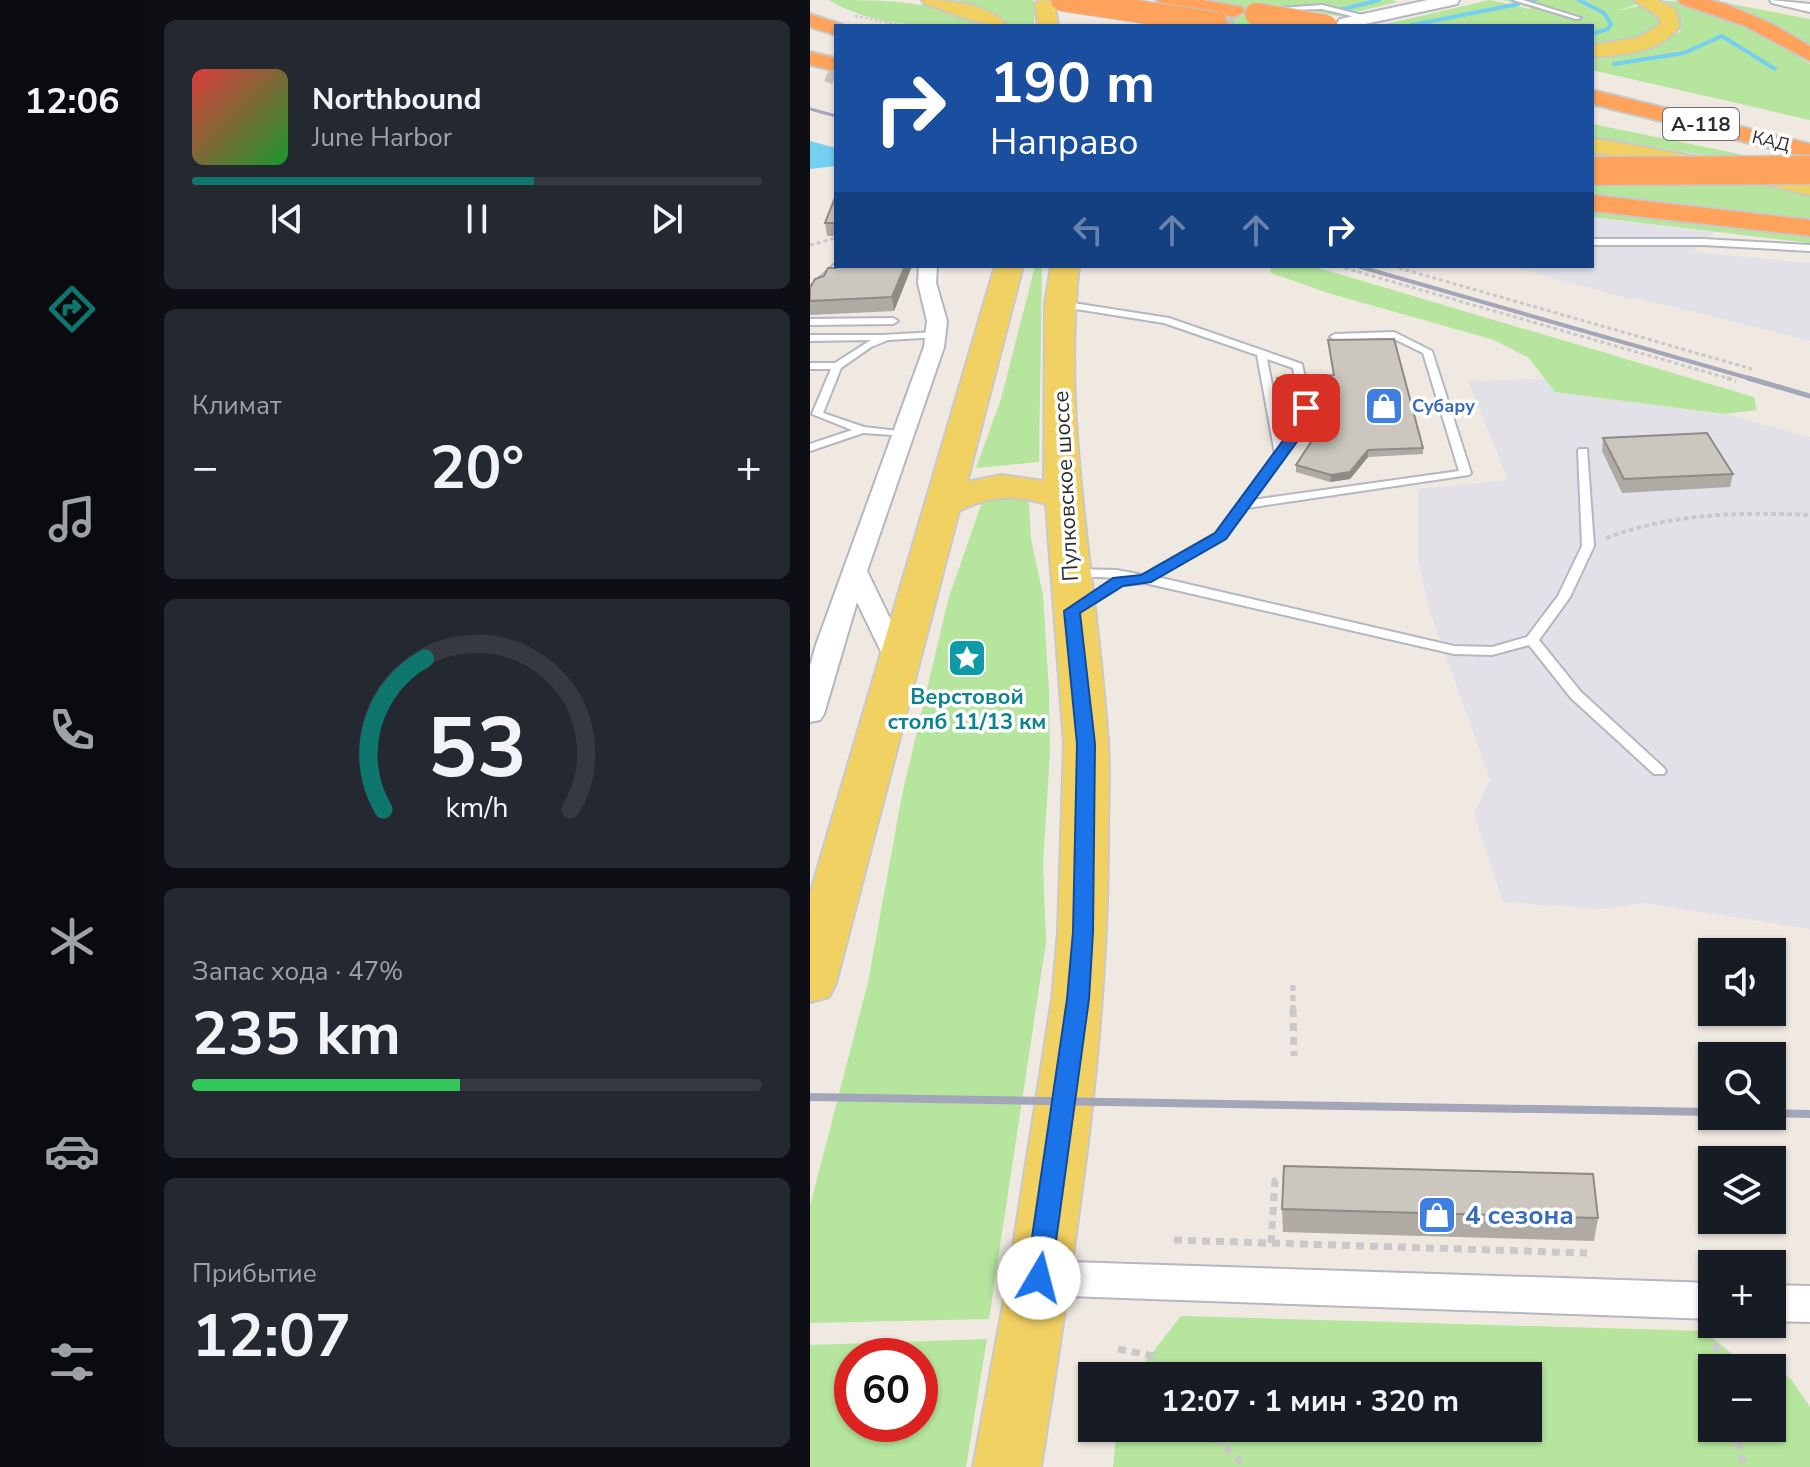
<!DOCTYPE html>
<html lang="ru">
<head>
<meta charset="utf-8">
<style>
	:root { --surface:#171b24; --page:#242831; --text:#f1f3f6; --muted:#9ea1a6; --line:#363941; --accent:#0f766e }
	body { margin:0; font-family:"Nunito Sans",sans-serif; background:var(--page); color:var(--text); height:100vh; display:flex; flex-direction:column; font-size:30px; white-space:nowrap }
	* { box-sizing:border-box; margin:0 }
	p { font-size:26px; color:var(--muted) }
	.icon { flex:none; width:44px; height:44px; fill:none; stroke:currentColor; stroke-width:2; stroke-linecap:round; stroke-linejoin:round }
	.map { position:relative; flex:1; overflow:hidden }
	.drawer { display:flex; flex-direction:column; gap:20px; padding:20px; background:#0d0f14; width:666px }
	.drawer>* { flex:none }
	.banner { position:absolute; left:24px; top:24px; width:760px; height:244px; border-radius:0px; box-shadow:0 2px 6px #0004; background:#1a4fa0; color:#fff; overflow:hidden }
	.controls { position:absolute; left:888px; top:938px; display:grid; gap:16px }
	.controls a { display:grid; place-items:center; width:88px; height:88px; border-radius:0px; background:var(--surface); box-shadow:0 2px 6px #0004; font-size:40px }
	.speed { position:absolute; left:24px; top:1338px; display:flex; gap:16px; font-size:40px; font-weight:700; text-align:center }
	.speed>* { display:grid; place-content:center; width:104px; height:104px; border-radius:50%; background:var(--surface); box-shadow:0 2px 6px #0004; line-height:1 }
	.speed .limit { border:12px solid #d22; background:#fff; color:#111 }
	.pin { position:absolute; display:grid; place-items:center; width:68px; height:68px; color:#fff; margin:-34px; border-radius:16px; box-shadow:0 4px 12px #0006 }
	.me { position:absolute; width:88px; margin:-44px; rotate:8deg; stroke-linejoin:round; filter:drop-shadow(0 0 6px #0008) }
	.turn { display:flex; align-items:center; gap:28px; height:168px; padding:0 24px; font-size:36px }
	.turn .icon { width:104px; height:104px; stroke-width:2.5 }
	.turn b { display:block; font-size:56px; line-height:68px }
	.lanes { display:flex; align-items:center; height:76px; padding:0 24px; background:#0003; justify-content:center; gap:40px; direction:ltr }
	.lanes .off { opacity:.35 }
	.big { font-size:60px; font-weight:700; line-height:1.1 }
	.drawer .widget { flex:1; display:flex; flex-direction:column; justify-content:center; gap:12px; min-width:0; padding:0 28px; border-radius:12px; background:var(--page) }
	.drawer .dial { align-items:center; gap:0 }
	.dial svg { height:208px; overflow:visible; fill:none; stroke:var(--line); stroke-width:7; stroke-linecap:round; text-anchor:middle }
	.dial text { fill:var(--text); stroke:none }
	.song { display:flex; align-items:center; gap:24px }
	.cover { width:96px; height:96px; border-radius:12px; background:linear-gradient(135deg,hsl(0 70% 55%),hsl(130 70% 35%)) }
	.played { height:8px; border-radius:4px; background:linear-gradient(90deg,var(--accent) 60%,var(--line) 60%) }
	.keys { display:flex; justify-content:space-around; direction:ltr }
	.heat { display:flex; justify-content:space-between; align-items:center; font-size:44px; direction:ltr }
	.charge { height:12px; border-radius:6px; background:linear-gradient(90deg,#34c759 47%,var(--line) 0) }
	.trip { position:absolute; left:268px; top:1362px; width:464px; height:80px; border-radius:0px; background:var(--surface); box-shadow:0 2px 6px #0004; font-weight:700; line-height:80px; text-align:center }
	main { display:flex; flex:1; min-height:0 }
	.tabs { display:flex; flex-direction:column; width:144px; justify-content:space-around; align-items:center; background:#090b0e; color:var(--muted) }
	.tabs .icon { width:56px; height:56px }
	.tabs .selected { color:var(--accent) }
	.tabs b { font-size:36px; color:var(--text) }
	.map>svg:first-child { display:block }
	.industrial { fill:#e3e1e8 }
	.green { fill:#b6e59e; fill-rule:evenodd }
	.water { fill:#75cff0 }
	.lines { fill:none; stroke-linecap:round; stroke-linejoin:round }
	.stream { stroke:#75cff0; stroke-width:4 }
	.highway-tunnel { stroke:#c8c4bd; stroke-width:22; stroke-dasharray:22 11; stroke-linecap:butt }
	.lane-casing { stroke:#b4b7c1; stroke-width:4 }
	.street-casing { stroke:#b4b7c1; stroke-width:4 }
	.secondary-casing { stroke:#b4b7c1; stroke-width:4 }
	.primary-casing { stroke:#c9c9c9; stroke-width:4 }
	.highway-casing { stroke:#c9c9c9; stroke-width:4 }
	.path-far4 { stroke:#c9c9c9; stroke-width:2; stroke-dasharray:3 2; stroke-linecap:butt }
	.path-far3 { stroke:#c9c9c9; stroke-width:3; stroke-dasharray:4 3; stroke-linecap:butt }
	.path-far2 { stroke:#c9c9c9; stroke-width:4; stroke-dasharray:5 3; stroke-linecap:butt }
	.path-far1 { stroke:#c9c9c9; stroke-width:5; stroke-dasharray:6 4; stroke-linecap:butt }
	.path { stroke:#c9c9c9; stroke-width:7; stroke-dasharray:8 6; stroke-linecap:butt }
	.lane { fill:#fff; fill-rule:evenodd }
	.street { fill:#fff; fill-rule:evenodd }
	.secondary { fill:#fff; fill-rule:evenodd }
	.primary { fill:#f2d163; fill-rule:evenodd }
	.highway { fill:#ffa35c; fill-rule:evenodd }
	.rail-far3 { stroke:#a3a6b8; stroke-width:3 }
	.rail-far2 { stroke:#a3a6b8; stroke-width:4 }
	.rail-far1 { stroke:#a3a6b8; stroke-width:5 }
	.rail { stroke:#a3a6b8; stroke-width:8 }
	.highway-bridge-far1-casing { stroke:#c9c9c9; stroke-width:24; stroke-linecap:butt }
	.highway-bridge-casing { stroke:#c9c9c9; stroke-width:31; stroke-linecap:butt }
	.highway-bridge-far1 { stroke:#ffa35c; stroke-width:22 }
	.highway-bridge { stroke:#ffa35c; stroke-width:28 }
	.wall { fill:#afaba4 }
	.shaded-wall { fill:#8e8b86 }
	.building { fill:#cbc7bf; stroke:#8e8b86; stroke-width:2 }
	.route { fill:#1a73e8; stroke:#114b97; stroke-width:2 }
	.labels { text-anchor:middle; stroke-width:7; stroke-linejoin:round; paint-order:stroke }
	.far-street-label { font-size:18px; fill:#2e2e2e; stroke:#fff }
	.far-shop-label { font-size:18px; font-weight:bold; fill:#366cbe; stroke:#fff; text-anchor:start }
	.shield { fill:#fff; stroke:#6d6d6d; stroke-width:2 }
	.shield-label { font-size:20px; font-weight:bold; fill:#2e2e2e }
	.street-label { font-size:22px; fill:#2e2e2e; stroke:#fff }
	.culture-label { font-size:22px; font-weight:bold; fill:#0d838f; stroke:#fff }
	.near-shop-label { font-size:26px; font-weight:bold; fill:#366cbe; stroke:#fff; text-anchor:start }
</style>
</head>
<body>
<main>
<nav class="tabs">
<b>12:06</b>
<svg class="icon selected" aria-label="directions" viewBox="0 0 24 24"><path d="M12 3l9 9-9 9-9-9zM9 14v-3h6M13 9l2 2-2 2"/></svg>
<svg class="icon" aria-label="music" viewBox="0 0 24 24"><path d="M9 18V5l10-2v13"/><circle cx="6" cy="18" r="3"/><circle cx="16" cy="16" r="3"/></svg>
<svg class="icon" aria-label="phone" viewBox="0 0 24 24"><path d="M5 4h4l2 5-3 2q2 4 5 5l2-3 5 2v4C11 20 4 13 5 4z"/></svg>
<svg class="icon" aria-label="climate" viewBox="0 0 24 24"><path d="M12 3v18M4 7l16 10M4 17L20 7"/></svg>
<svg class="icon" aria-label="car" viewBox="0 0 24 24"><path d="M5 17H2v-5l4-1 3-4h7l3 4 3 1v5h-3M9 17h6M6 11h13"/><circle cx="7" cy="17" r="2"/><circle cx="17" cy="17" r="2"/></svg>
<svg class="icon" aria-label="filters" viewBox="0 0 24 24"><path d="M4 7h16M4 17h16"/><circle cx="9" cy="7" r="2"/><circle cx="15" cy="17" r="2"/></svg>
</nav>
<section class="drawer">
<div class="widget">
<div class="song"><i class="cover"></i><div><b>Northbound</b><p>June Harbor</p></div></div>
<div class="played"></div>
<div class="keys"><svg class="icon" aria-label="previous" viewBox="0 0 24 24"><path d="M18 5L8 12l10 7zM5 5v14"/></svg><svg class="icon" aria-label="pause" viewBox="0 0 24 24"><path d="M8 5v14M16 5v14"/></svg><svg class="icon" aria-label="next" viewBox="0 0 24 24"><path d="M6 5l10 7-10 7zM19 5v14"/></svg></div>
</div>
<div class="widget"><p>Климат</p>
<div class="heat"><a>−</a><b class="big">20°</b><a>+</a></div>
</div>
<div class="widget dial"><svg viewBox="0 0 100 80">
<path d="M14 69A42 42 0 1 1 86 69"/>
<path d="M14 69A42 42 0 0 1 30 11" stroke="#0f766e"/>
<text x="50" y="56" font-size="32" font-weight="700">53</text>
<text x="50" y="72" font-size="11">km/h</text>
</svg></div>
<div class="widget"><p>Запас хода · 47%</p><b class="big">235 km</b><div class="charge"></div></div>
<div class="widget"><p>Прибытие</p><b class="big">12:07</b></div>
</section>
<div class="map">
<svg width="1000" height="1467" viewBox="0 0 1000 1467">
	<rect width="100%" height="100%" fill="#efe9e1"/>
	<path class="industrial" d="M782 218 904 232 883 252 1000 263V341L827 298 823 300 700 266H782Z
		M735 379 745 392 914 414 1000 437V929L835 903 797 909 693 902 664 814 680 779 620 612 608 560V489L698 480 658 381Z"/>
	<path class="green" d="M19 0C77 0 124 0 177 26 122 26 68 29 19 0Z
		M147 0H224V26H202L171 7Z
		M347 0H581L588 2 528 16 482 8 489 26H333Z
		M680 0 719 9 722 8 693 0H820L831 3 804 12 836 4 849 13 853 23 842 36 782 47V26H567Z
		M843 0C901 0 953 32 1000 64V120L782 70V54L851 42 870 32 872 24 863 10Z
		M900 0 1000 19V48L955 20Z
		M782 124 920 152 1000 172 782 137Z
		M782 147 1000 190V224L782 199V160L822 161 782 155Z
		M782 207 1000 233V243L782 217Z
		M225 266H232L229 462 166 468 191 399Z
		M460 266H502L944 397 947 410 914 414 745 392 719 358 684 340 518 293 461 273Z
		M213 495 219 503 221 539 233 595 239 691 240 753 233 863 236 942 179 1319 0 1323V1206L58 982 92 795 138 600 173 499Z
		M371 1316 894 1331 926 1357 960 1364 981 1379 1000 1407V1467H303L307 1428H718V1376H324ZM902 1368H962V1428H902Z
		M177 1339 156 1467H0V1345ZM42 1356H110V1424H42Z"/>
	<path class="water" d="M0 141 26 148V166L0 169Z"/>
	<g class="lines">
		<path class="stream" d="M769 0 794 13 801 24 798 29 782 34
			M719 1 725 0
			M530 10 569 0
			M598 26 708 4
			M804 64 874 53 912 36 965 69"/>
		<path class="highway-tunnel" d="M406 23 424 26
			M18 71 26 74"/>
		<g class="lane-casing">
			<path id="lane" d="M703 0H713L771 18 766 19Z
				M512 5 552 15 553 16 550 18 512 9 474 10 471 8Z
				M782 239H893L1000 245V251L893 245H782Z
				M25 264 32 266 0 295V287Z
				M250 301 359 318 492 364 496 383 491 386 486 383 483 368 457 359 473 443 493 417 492 406H500L503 417 442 500 649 471 613 353 582 338 525 340 520 337 525 334 584 332 622 351 661 473 659 475 437 508 414 539 347 577 644 646 682 647 717 637 748 596 772 546 768 451 769 449H777L784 546 760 597 729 640 771 692 854 768 856 771 854 774H844L761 698 719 645 682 655 644 654 335 583 312 585 273 610H265L263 607 265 604 310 578 265 576 259 572 261 569 307 570 333 575 406 533 465 454 447 355 354 323 247 306 245 304Z
				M0 319 83 318 88 321 83 324 0 325Z
				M126 332 131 335 129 337 78 340 61 347 31 368 13 413 54 427 97 432V436L53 433 0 451V444L42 430 2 414 21 369H0V363H25L61 340 0 341V335H72Z"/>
		</g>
		<g class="street-casing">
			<path id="street" d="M960 0 1000 4V12L962 3Z
				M109 266H127L126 283 137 321 134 347 57 571 100 660 96 666H78L47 602 14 714 10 720 0 722V666L6 645 114 347 117 321 108 283Z
				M229 1261 902 1283V1319L229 1295 215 1290 209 1278 215 1266Z
				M962 1285 1000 1286V1322L962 1321Z"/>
		</g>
		<g class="secondary-casing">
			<path id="secondary" d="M618 0H649L647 4 546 26H529L527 23 530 19Z"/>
		</g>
		<g class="primary-casing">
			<path id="primary" d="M112 0C140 0 178 3 198 26 169 26 143 13 115 4Z
				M238 0 245 5 248 26H228L225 5 228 1Z
				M823 0H848L866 10 870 26C850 53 813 55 782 57V45L827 38 850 25 849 17Z
				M782 138 906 160 915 162 918 167 915 172 906 174 782 152Z
				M933 164 1000 179V195L924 177 920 172 924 167Z
				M185 266H213L157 482 191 475 234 481 235 304 241 266H269C251 426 288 584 298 743 300 775 298 808 298 840 298 1050 263 1259 231 1467H163L198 1278 242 999 248 932 254 744 236 504C204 494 179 496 149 511L26 983 19 997 0 1002V894Z"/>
		</g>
		<g class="highway-casing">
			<path id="highway" d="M346 0H393L432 7 435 11 425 17 356 6Z
				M868 0H900L918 5 964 25 1000 46V61L935 26 871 4Z
				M0 14 33 25 34 26H26V35L0 27Z
				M0 52 26 58V71L0 65Z
				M782 90 1000 144V158L782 104Z
				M782 195 1000 220V236L782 211Z"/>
		</g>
		<path class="path-far4" d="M45 16 95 26"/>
		<path class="path-far3" d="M0 245 26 238
			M528 266 924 380
			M582 266 942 369"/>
		<path class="path-far2" d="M917 378 926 381
			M796 538C862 513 930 512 1000 515"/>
		<path class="path-far1" d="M483 985V1011"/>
		<path class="path" d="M483 1009 484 1056
			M364 1240 777 1253
			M461 1243 465 1181 478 1178
			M902 1330 911 1368
			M308 1349 343 1356 357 1376
			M395 1428 436 1467
			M925 1428 934 1467"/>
		<use href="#lane" class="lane"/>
		<use href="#street" class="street"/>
		<use href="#secondary" class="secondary"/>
		<use href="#primary" class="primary"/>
		<use href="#highway" class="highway"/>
		<path class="rail-far3" d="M0 109 26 116"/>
		<path class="rail-far2" d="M547 266 945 380"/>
		<path class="rail-far1" d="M938 378 1000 396"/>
		<path class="rail" d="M0 1097 902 1112
			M962 1113 1000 1114"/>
		<g class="highway-bridge-far1-casing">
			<path id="highway-bridge-far1" d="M252 0 406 23
				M446 14 516 26"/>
		</g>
		<g class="highway-bridge-casing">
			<path id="highway-bridge" d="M782 171 1000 170"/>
		</g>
		<use href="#highway-bridge-far1" class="highway-bridge-far1"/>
		<use href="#highway-bridge" class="highway-bridge"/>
	</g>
	<path class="wall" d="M26 195V236H17L15 223Z
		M102 266 84 311 0 315V288L14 276 26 268Z
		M518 340 613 448V454L558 457 540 479 520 482 486 472V465L525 407 504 408 502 404 492 403 489 409 470 410 467 378 493 382 523 375Z
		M793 438 923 474 920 487 812 493 792 451Z
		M472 1209 788 1218 784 1241 473 1232Z"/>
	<path class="shaded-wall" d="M95 266H102L84 311 82 297Z
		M558 450V457L540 479 520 482 521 475Z"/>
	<path class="building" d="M26 195V223H15Z
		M27 266H95L82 297 0 301V288L5 279 14 276 18 268H26Z
		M584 339 613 448 558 450 540 472 521 475 486 465 529 400 504 401 502 397 492 396 489 402 470 403 467 378 483 377 493 382 499 376 524 375 518 340Z
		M897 433 923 474 814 479 793 438Z
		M474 1166 783 1174 788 1218 472 1209Z"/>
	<path class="route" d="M496 404 503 408 505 417 416 539 341 582 313 586 270 613 285 744 283 932 279 999 241 1278 238 1286 229 1290 219 1286 216 1278 257 999 263 932 267 744 254 611 303 578 331 575 405 533 491 416V405Z"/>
	<defs>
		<g id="shop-square" transform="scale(2)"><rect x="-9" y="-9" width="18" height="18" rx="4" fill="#3f7fe0" stroke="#fff"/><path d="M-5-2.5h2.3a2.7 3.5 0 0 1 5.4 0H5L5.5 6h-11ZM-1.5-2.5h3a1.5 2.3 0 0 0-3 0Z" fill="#fff"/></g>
		<g id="sight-square" transform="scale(2)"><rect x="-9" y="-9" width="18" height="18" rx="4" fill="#0f9aa8" stroke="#fff"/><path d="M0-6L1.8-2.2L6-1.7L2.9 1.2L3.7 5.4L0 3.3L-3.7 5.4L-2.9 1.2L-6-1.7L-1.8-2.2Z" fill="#fff"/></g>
	</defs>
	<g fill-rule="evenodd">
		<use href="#shop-square" x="574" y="406"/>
		<use href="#sight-square" x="157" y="658"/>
		<use href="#shop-square" x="627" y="1215"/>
	</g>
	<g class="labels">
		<g class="far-street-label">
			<text transform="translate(961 141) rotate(14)" y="6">КАД</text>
		</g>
		<g class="far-shop-label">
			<text x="602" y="412">Субару</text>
		</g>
		<rect class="shield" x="853" y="108" width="76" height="32" rx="6"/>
		<g class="shield-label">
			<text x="891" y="131">А-118</text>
		</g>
		<g class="street-label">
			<text transform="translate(255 486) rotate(-93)" y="8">Пулковское шоссе</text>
		</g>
		<g class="culture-label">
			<text x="157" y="704">Верстовой<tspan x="157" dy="25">столб 11/13 км</tspan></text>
		</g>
		<g class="near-shop-label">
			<text x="655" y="1224">4 сезона</text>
		</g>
	</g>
</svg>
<div class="controls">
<a><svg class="icon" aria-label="sound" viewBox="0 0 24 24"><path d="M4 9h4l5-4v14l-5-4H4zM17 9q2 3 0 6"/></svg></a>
<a><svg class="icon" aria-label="search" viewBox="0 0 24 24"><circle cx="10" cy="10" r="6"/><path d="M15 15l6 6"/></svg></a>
<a><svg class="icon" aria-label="layers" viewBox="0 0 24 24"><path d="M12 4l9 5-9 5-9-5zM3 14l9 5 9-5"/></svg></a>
<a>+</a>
<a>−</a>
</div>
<div class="speed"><div class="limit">60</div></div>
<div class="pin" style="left:496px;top:408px;background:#d93025"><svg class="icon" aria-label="arrive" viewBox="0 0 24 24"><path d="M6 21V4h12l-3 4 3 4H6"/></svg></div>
<svg class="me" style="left:229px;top:1278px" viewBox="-20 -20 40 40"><circle r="19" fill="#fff"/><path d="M0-13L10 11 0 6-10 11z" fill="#1a73e8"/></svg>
<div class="trip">12:07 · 1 мин · 320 m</div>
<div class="banner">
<div class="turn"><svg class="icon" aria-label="right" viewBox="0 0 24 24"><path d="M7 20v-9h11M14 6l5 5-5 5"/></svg><div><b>190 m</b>Направо</div></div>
<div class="lanes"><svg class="icon off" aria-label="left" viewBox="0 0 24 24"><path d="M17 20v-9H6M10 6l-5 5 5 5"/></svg><svg class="icon off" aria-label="ahead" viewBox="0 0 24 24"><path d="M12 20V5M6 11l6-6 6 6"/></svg><svg class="icon off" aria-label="ahead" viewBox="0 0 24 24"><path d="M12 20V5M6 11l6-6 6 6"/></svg><svg class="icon" aria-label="right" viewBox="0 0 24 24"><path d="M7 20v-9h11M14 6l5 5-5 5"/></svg></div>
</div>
</div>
</main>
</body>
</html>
